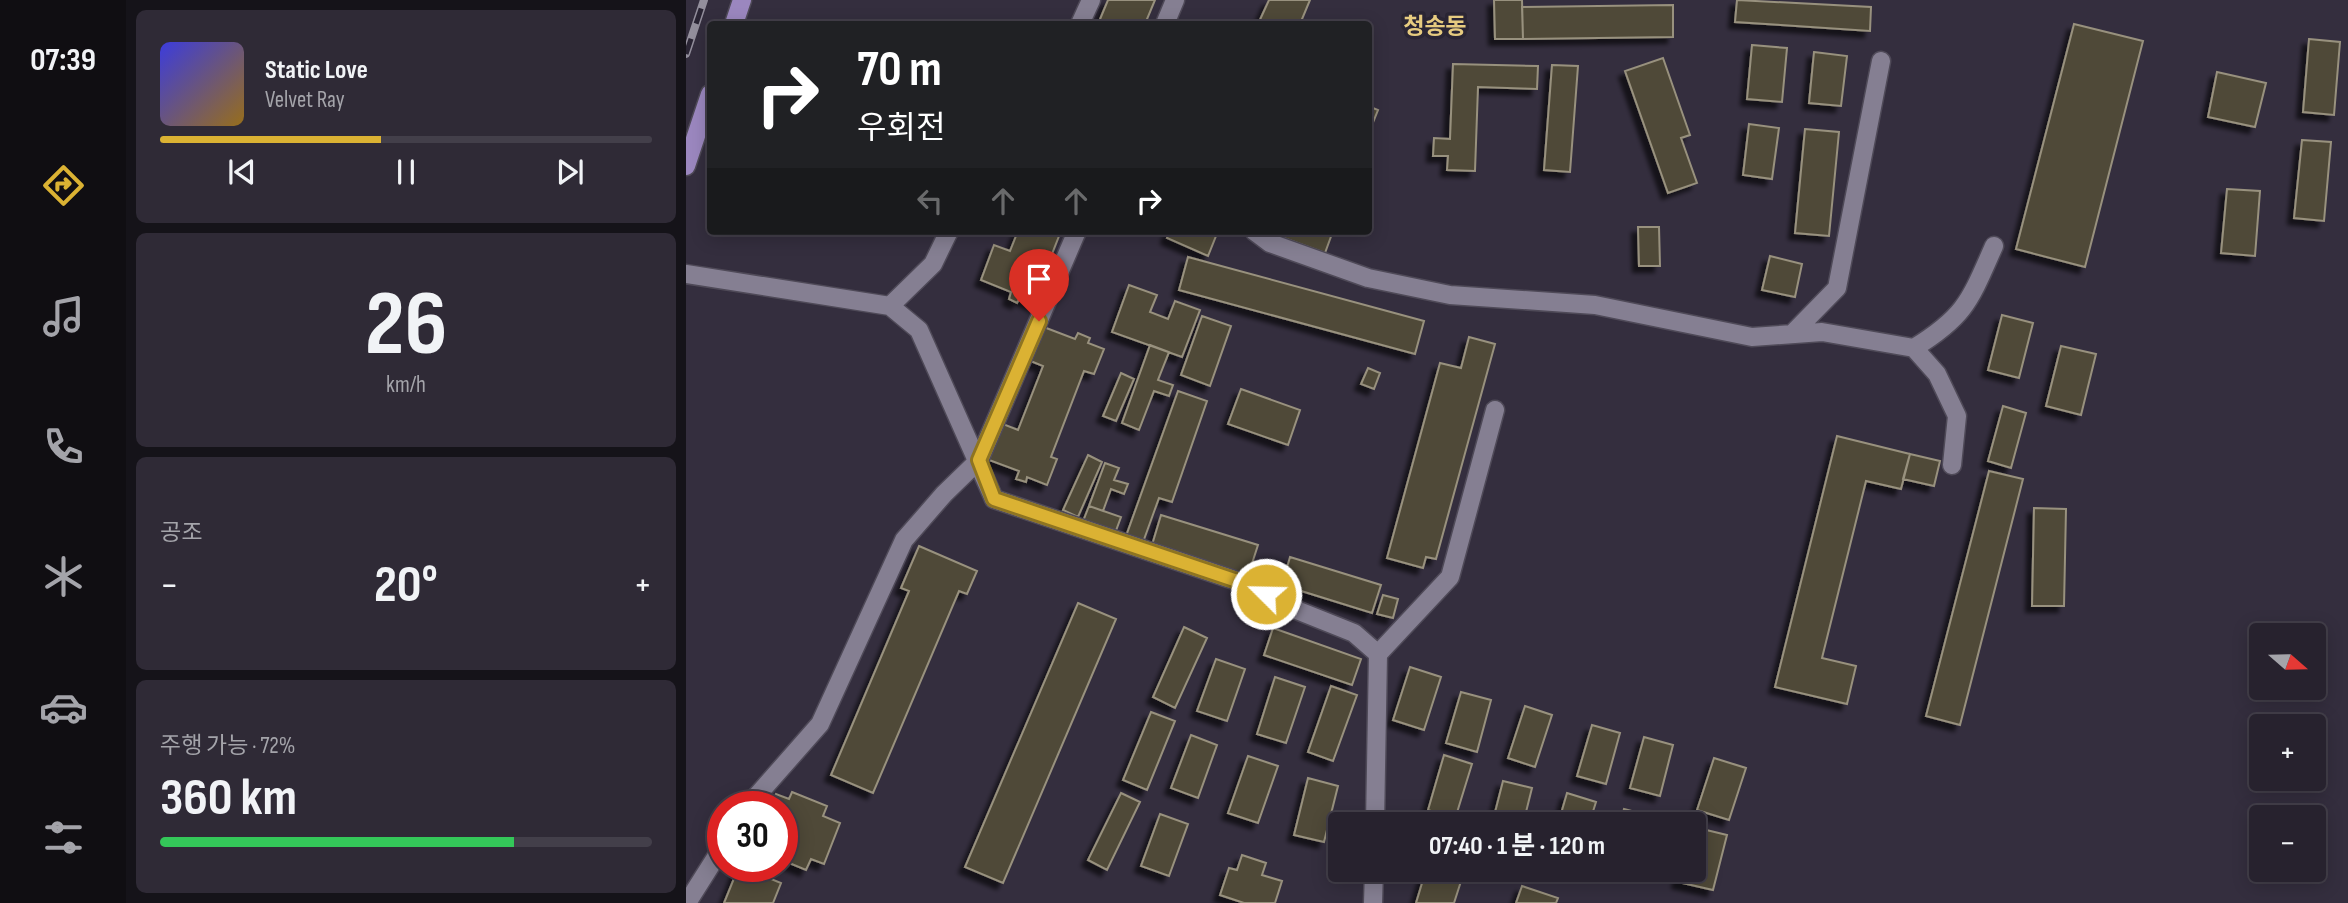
<!DOCTYPE html>
<html lang="ko">
<head>
<meta charset="utf-8">
<style>
	:root { --surface:#27222e; --page:#2f2a36; --text:#f1f3f6; --muted:#a4a4aa; --line:#433f4a; --accent:#dbb233 }
	body { margin:0; font-family:"Sofia Sans Condensed","Noto Sans KR",sans-serif; background:var(--page); color:var(--text); height:100vh; display:flex; flex-direction:column; font-size:26px; white-space:nowrap }
	* { box-sizing:border-box; margin:0 }
	p { font-size:23px; color:var(--muted) }
	.icon { flex:none; width:38px; height:38px; fill:none; stroke:currentColor; stroke-width:2; stroke-linecap:round; stroke-linejoin:round }
	.map { position:relative; flex:1; overflow:hidden }
	.sheet { display:flex; flex-direction:column; gap:10px; padding:10px; background:#151319; width:560px }
	.sheet>* { flex:none }
	.banner { position:absolute; left:21px; top:21px; width:665px; height:214px; border-radius:7px; box-shadow:0 4px 18px #0003,0 0 0 2px var(--line); background:#202124; color:#fff; overflow:hidden }
	.needle { width:46px; rotate:110deg }
	.tools { position:absolute; left:1563px; top:623px; display:grid; gap:14px }
	.tools a { display:grid; place-items:center; width:77px; height:77px; border-radius:7px; background:var(--surface); box-shadow:0 4px 18px #0003,0 0 0 2px var(--line); font-size:35px }
	.speed { position:absolute; left:21px; top:791px; display:flex; gap:14px; font-size:35px; font-weight:700; text-align:center }
	.speed>* { display:grid; place-content:center; width:91px; height:91px; border-radius:50%; background:var(--surface); box-shadow:0 4px 18px #0003,0 0 0 2px var(--line); line-height:1 }
	.speed .limit { border:10px solid #d22; background:#fff; color:#111 }
	.pin { position:absolute; display:grid; place-items:center; width:60px; height:60px; color:#fff; margin:-72px -30px; border-radius:50% 50% 50% 0; rotate:-45deg; box-shadow:0 0 7px #0007 }
	.pin .icon { rotate:45deg }
	.me { position:absolute; width:77px; margin:-38px; rotate:293deg; stroke-linejoin:round; filter:drop-shadow(0 0 5px #0008) }
	.turn { display:flex; align-items:center; gap:24px; height:147px; padding:0 35px; font-size:32px }
	.turn .icon { width:91px; height:91px; stroke-width:2.5 }
	.turn b { display:block; font-size:49px; line-height:60px }
	.lanes { display:flex; align-items:center; height:66px; padding:0 35px; background:#0003; justify-content:center; gap:35px; direction:ltr }
	.lanes .off { opacity:.35 }
	.big { font-size:52px; font-weight:700; line-height:1.1 }
	.sheet .tile { flex:1; display:flex; flex-direction:column; justify-content:center; gap:10px; min-width:0; padding:0 24px; border-radius:10px; background:var(--page) }
	.sheet .dial { align-items:center; gap:0 }
	.dial b { font-size:91px; line-height:1 }
	.song { display:flex; align-items:center; gap:21px }
	.cover { width:84px; height:84px; border-radius:10px; background:linear-gradient(135deg,hsl(240 70% 55%),hsl(40 70% 35%)) }
	.played { height:7px; border-radius:4px; background:linear-gradient(90deg,var(--accent) 45%,var(--line) 45%) }
	.keys { display:flex; justify-content:space-around; direction:ltr }
	.heat { display:flex; justify-content:space-between; align-items:center; font-size:38px; direction:ltr }
	.charge { height:10px; border-radius:5px; background:linear-gradient(90deg,#34c759 72%,var(--line) 0) }
	.trip { position:absolute; left:642px; top:812px; width:378px; height:70px; border-radius:7px; background:var(--surface); box-shadow:0 4px 18px #0003,0 0 0 2px var(--line); font-weight:700; line-height:70px; text-align:center }
	main { display:flex; flex:1; min-height:0 }
	.tabs { display:flex; flex-direction:column; width:126px; justify-content:space-around; align-items:center; background:#100e12; color:var(--muted) }
	.tabs .icon { width:49px; height:49px }
	.tabs .current { color:var(--accent) }
	.tabs b { font-size:32px; color:var(--text) }
	.map>svg:first-child { display:block }
	.building { fill:#504a38; stroke:#98917e; stroke-width:2; filter:url(#shadow) }
	.lines { fill:none; stroke-linecap:round; stroke-linejoin:round }
	.minor-casing { stroke:#4f4a58; stroke-width:21 }
	.major-casing { stroke:#4f4a58; stroke-width:21 }
	.minor { stroke:#857f92; stroke-width:18 }
	.major { stroke:#9b87bf; stroke-width:18 }
	.rail-casing { stroke:#938f9c; stroke-width:8 }
	.rail { stroke:#2a2534; stroke-width:5; stroke-dasharray:16; stroke-linecap:butt }
	.route-casing { stroke:#8e7421; stroke-width:18 }
	.route { stroke:#dbb233; stroke-width:12 }
	.labels { text-anchor:middle; stroke-width:7; stroke-linejoin:round; paint-order:stroke }
	.quarter-label { font-size:23px; font-weight:bold; fill:#e7cc80; stroke:#2a2534 }
</style>
</head>
<body>
<main>
<nav class="tabs">
<b>07:39</b>
<svg class="icon current" aria-label="directions" viewBox="0 0 24 24"><path d="M12 3l9 9-9 9-9-9zM9 14v-3h6M13 9l2 2-2 2"/></svg>
<svg class="icon" aria-label="music" viewBox="0 0 24 24"><path d="M9 18V5l10-2v13"/><circle cx="6" cy="18" r="3"/><circle cx="16" cy="16" r="3"/></svg>
<svg class="icon" aria-label="phone" viewBox="0 0 24 24"><path d="M5 4h4l2 5-3 2q2 4 5 5l2-3 5 2v4C11 20 4 13 5 4z"/></svg>
<svg class="icon" aria-label="climate" viewBox="0 0 24 24"><path d="M12 3v18M4 7l16 10M4 17L20 7"/></svg>
<svg class="icon" aria-label="car" viewBox="0 0 24 24"><path d="M5 17H2v-5l4-1 3-4h7l3 4 3 1v5h-3M9 17h6M6 11h13"/><circle cx="7" cy="17" r="2"/><circle cx="17" cy="17" r="2"/></svg>
<svg class="icon" aria-label="filters" viewBox="0 0 24 24"><path d="M4 7h16M4 17h16"/><circle cx="9" cy="7" r="2"/><circle cx="15" cy="17" r="2"/></svg>
</nav>
<section class="sheet">
<div class="tile">
<div class="song"><i class="cover"></i><div><b>Static Love</b><p>Velvet Ray</p></div></div>
<div class="played"></div>
<div class="keys"><svg class="icon" aria-label="previous" viewBox="0 0 24 24"><path d="M18 5L8 12l10 7zM5 5v14"/></svg><svg class="icon" aria-label="pause" viewBox="0 0 24 24"><path d="M8 5v14M16 5v14"/></svg><svg class="icon" aria-label="next" viewBox="0 0 24 24"><path d="M6 5l10 7-10 7zM19 5v14"/></svg></div>
</div>
<div class="tile dial"><b>26</b><p>km/h</p></div>
<div class="tile"><p>공조</p>
<div class="heat"><a>−</a><b class="big">20°</b><a>+</a></div>
</div>
<div class="tile"><p>주행 가능 · 72%</p><b class="big">360 km</b><div class="charge"></div></div>
</section>
<div class="map">
<svg width="1662" height="903" viewBox="0 0 1662 903">
	<defs>
		<filter id="shadow"><feDropShadow dx="-6" dy="6" stdDeviation="2" flood-color="#0009"/></filter>
	</defs>
	<rect width="100%" height="100%" fill="#342e3e"/>
	<path class="building" d="M422 0H469L459 24H412Z
		M583 0H624L614 24H572Z
		M808 0H836L837 39H809Z
		M1051 0 1185 7 1184 31 1049 22Z
		M987 5V37L837 39 836 7Z
		M1388 24 1457 41 1399 267 1330 249Z
		M1623 39 1654 42 1648 115 1617 112Z
		M1066 45 1101 48 1096 102 1061 99Z
		M1128 52 1161 56 1155 106 1123 103Z
		M977 58 1004 135 995 138 1011 183 982 193 939 71Z
		M767 64 852 66 851 89 792 87 789 171 761 170 762 156H747L748 138 764 139Z
		M866 65 892 66 884 172 858 170Z
		M1531 72 1580 83 1569 127 1522 117Z
		M682 106 692 110 682 135Z
		M1063 124 1093 128 1086 179 1057 175Z
		M1119 129 1153 132 1143 236 1109 233Z
		M1616 140 1645 142 1638 221 1608 218Z
		M1541 189 1574 191 1569 256 1535 253Z
		M952 227H973L974 266H953Z
		M332 231H375L357 277 364 280 353 306 334 298 331 303 323 299 325 292 295 280 308 245 324 251Z
		M483 231H518L530 236 522 256 481 238Z
		M579 231H647L639 253Z
		M1084 256 1116 264 1109 297 1076 290Z
		M502 257 738 321 729 354 493 290Z
		M443 285 471 295 464 312 482 319 489 301 514 310 496 357 426 332Z
		M1316 315 1347 323 1333 378 1302 370Z
		M516 316 545 326 524 386 495 375Z
		M355 326 389 339 392 333 404 338 402 343 418 349 408 374 398 371 365 457 371 459 361 485 341 477 340 482 330 479 333 471 303 460 317 424 332 430 357 366 342 360Z
		M783 337 809 344 750 559 740 557 737 568 701 558 754 363 775 368Z
		M464 345 483 352 472 380 487 385 483 396 468 391 453 430 436 423Z
		M1375 346 1410 354 1395 415 1360 406Z
		M682 368 694 373 688 389 675 384Z
		M435 373 448 379 430 421 417 416Z
		M555 389 614 410 602 445 542 424Z
		M492 391 521 401 486 502 473 498 456 545 439 539Z
		M1317 406 1340 413 1325 468 1302 461Z
		M1151 436 1224 454 1215 489 1180 481 1136 658 1170 666 1161 704 1089 687Z
		M1224 454 1254 461 1248 486 1217 479Z
		M402 455 416 462 392 517 377 510Z
		M419 463 433 468 428 480 442 484 438 494 425 489 417 511 403 506Z
		M1303 471 1337 479 1274 725 1240 716Z
		M403 506 435 517 428 536 396 524Z
		M1348 508 1380 509 1378 606H1346Z
		M475 515 572 545 562 576 466 545Z
		M233 546 291 571 281 594 273 591 187 793 145 775 223 591 215 588Z
		M604 557 695 585 686 613 596 585Z
		M697 595 712 599 707 618 691 614Z
		M392 603 430 619 317 883 279 867Z
		M498 627 521 638 489 708 467 697Z
		M587 628 675 659 666 685 578 655Z
		M530 659 559 669 541 721 511 711Z
		M724 667 755 677 738 730 707 720Z
		M589 677 619 687 600 743 571 734Z
		M645 686 671 695 647 761 622 752Z
		M775 692 805 700 791 752 760 743Z
		M839 706 866 715 849 767 822 758Z
		M465 712 489 721 461 790 437 780Z
		M906 725 934 733 920 784 891 776Z
		M505 735 531 745 512 798 485 788Z
		M958 737 987 745 974 796 944 788Z
		M758 755 786 764 769 819 742 810Z
		M562 756 592 766 572 823 542 813Z
		M1028 758 1060 768 1043 820 1011 810Z
		M622 778 652 786 638 842 608 835Z
		M817 781 846 788 837 824H806Z
		M106 792 141 806 137 816 154 823 138 864 125 859 120 870 96 860V807H85L90 794 103 799Z
		M435 793 454 802 421 870 402 860Z
		M881 793 910 802 903 824H872Z
		M938 809 969 817 967 824H934Z
		M474 814 502 824 483 876 455 866Z
		M1008 827 1041 835 1027 890 992 882 995 870H1008Z
		M556 855 580 863 576 875 596 881 589 903H558L534 895 543 868 551 870Z
		M53 866 95 883 87 903H38Z
		M740 870 778 872 768 903H730Z
		M836 886 872 898 870 903H830Z"/>
	<g class="lines">
		<g class="minor-casing">
			<path id="minor" d="M394 24 405 0
				M479 24 489 0
				M568 231 584 243 682 278 764 295 909 305 1066 337 1136 332 1228 348 1251 374 1271 416 1266 465
				M0 274 204 306 233 330 308 499 563 585 613 611 668 633 692 654 689 824
				M204 306 247 264 263 231
				M1106 334 1151 288 1195 61
				M1228 348C1280 316 1284 300 1308 246
				M692 654 764 577 809 410
				M61 807 134 724 218 540 258 494 293 460 391 231
				M1 903 37 846
				M687 903 688 870"/>
		</g>
		<g class="major-casing">
			<path id="major" d="M48 24 56 0
				M0 166 24 94"/>
		</g>
		<use href="#minor" class="minor"/>
		<use href="#major" class="major"/>
		<g class="rail-casing">
			<path id="rail" d="M0 54 18 0"/>
		</g>
		<use href="#rail" class="rail"/>
	</g>
	<g class="lines">
		<g class="route-casing">
			<path id="route" d="M353 321 293 460 308 499 563 585 580 594"/>
		</g>
		<use href="#route" class="route"/>
	</g>
	<g class="labels">
		<g class="quarter-label">
			<text x="749" y="34">청송동</text>
		</g>
	</g>
</svg>
<div class="tools">
<a><svg class="needle" viewBox="-14 -14 28 28"><path d="M0-13l5 13h-10z" fill="#e53935"/><path d="M0 13l5-13h-10z" fill="#a4a4aa"/></svg></a>
<a>+</a>
<a>−</a>
</div>
<div class="speed"><div class="limit">30</div></div>
<div class="pin" style="left:353px;top:321px;background:#d93025"><svg class="icon" aria-label="arrive" viewBox="0 0 24 24"><path d="M6 21V4h12l-3 4 3 4H6"/></svg></div>
<svg class="me" style="left:580px;top:594px" viewBox="-20 -20 40 40"><circle r="17" fill="#dbb233" stroke="#fff" stroke-width="3"/><path d="M0-11L8 9 0 5-8 9z" fill="#fff"/></svg>
<div class="trip">07:40 · 1 분 · 120 m</div>
<div class="banner">
<div class="turn"><svg class="icon" aria-label="right" viewBox="0 0 24 24"><path d="M7 20v-9h11M14 6l5 5-5 5"/></svg><div><b>70 m</b>우회전</div></div>
<div class="lanes"><svg class="icon off" aria-label="left" viewBox="0 0 24 24"><path d="M17 20v-9H6M10 6l-5 5 5 5"/></svg><svg class="icon off" aria-label="ahead" viewBox="0 0 24 24"><path d="M12 20V5M6 11l6-6 6 6"/></svg><svg class="icon off" aria-label="ahead" viewBox="0 0 24 24"><path d="M12 20V5M6 11l6-6 6 6"/></svg><svg class="icon" aria-label="right" viewBox="0 0 24 24"><path d="M7 20v-9h11M14 6l5 5-5 5"/></svg></div>
</div>
</div>
</main>
</body>
</html>
